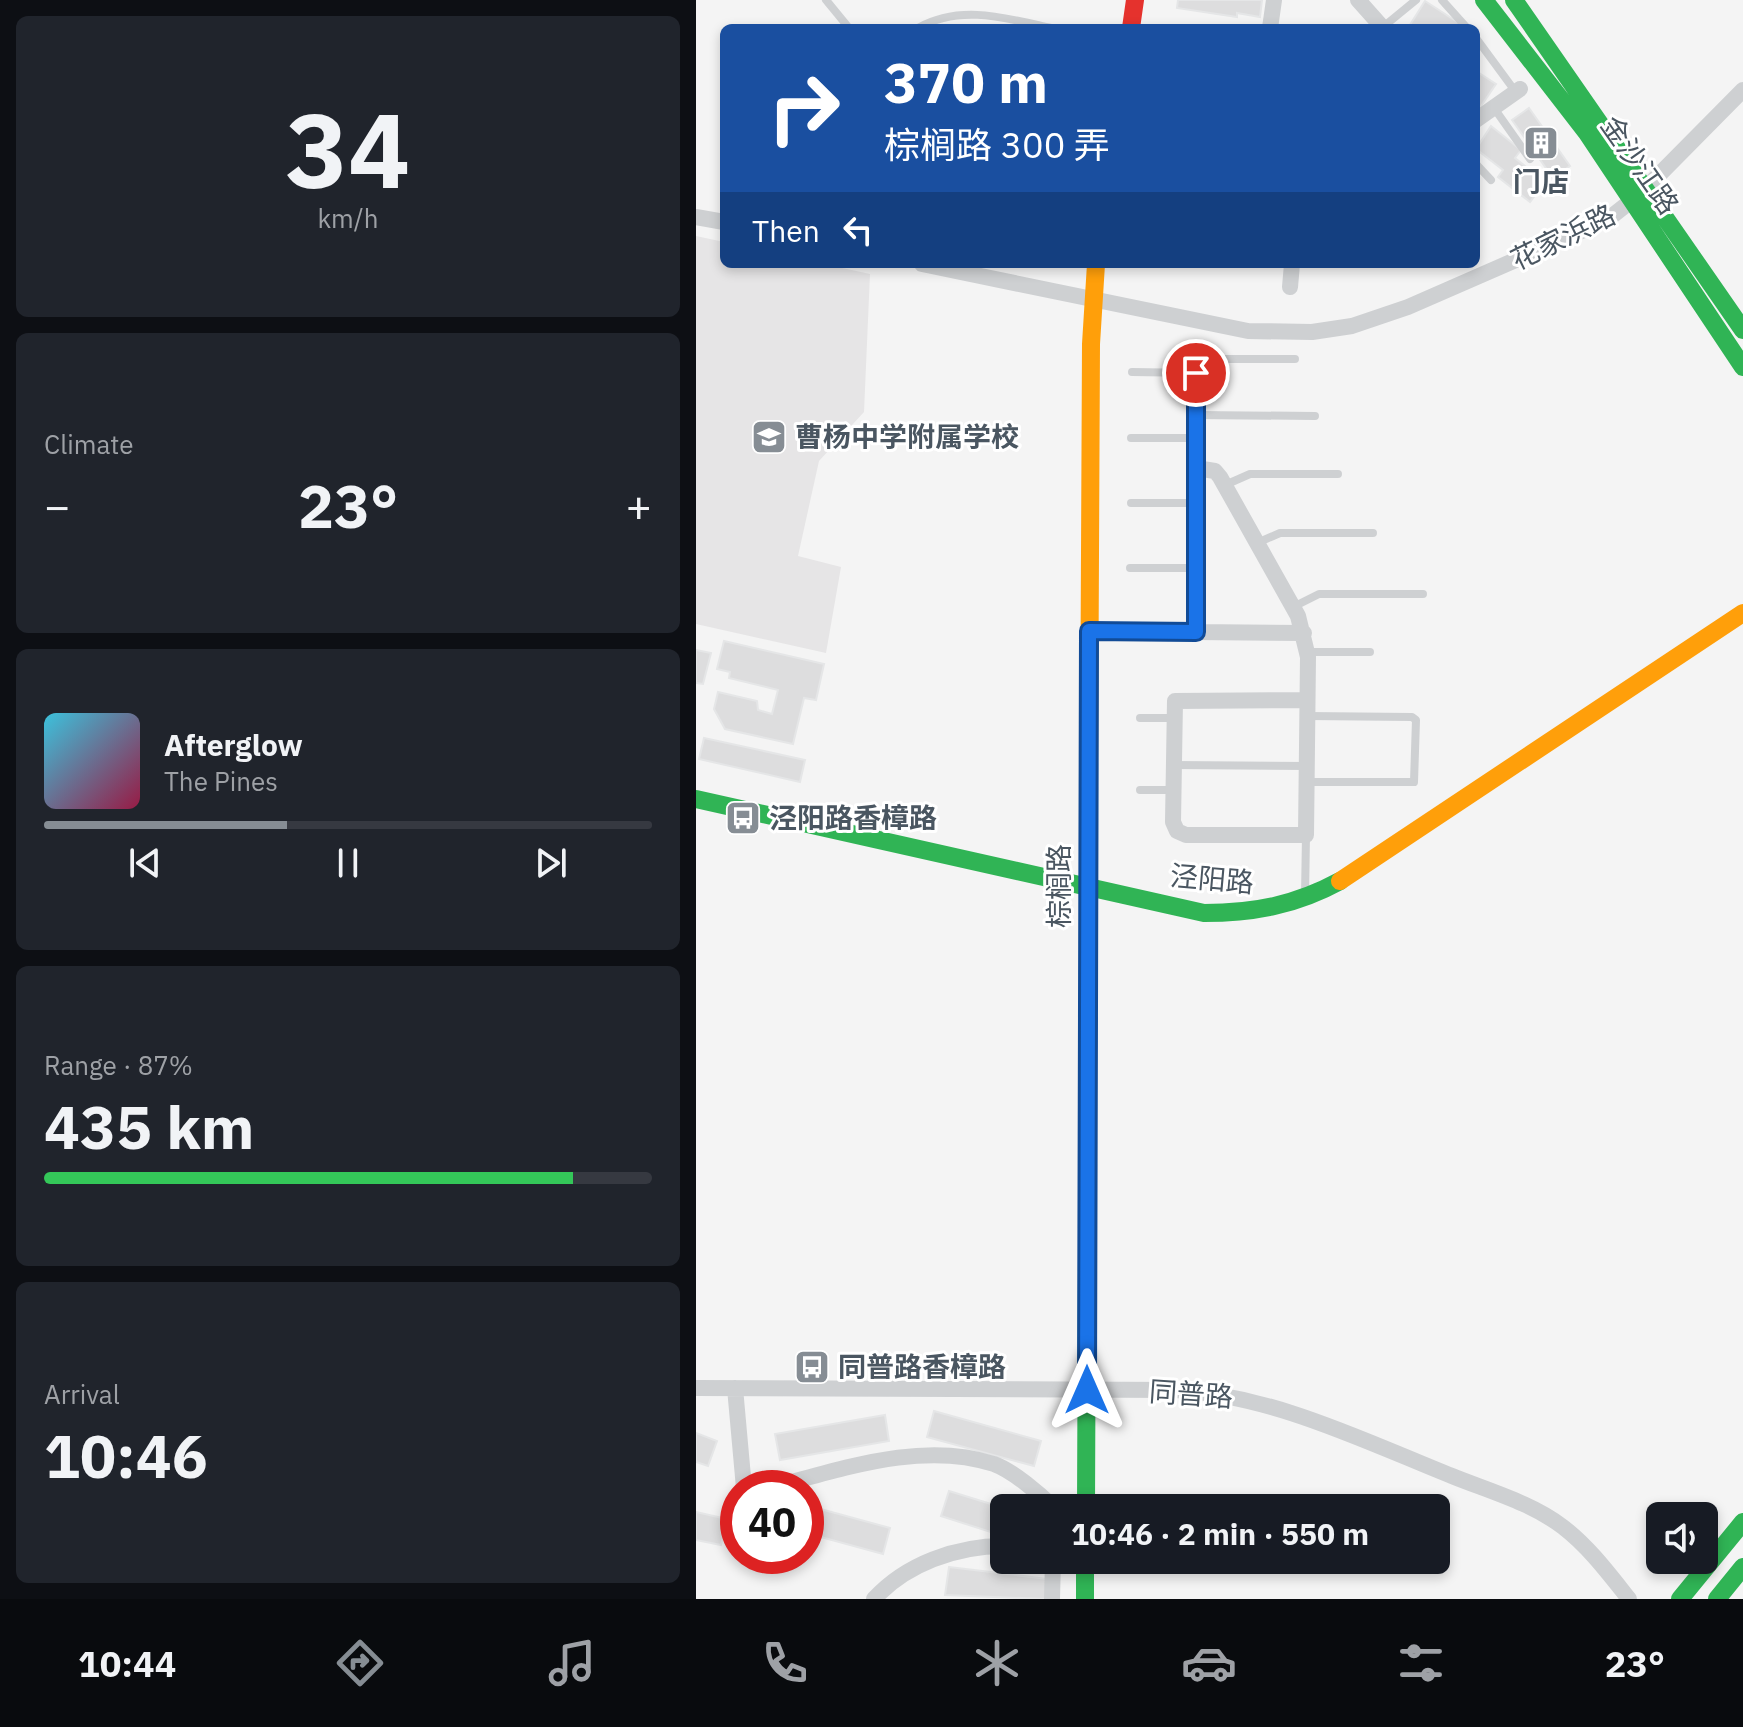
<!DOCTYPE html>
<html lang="en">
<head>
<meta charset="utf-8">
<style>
	:root { --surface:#171b24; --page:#20242c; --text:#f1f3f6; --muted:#9ea1a6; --line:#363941; --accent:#868d94 }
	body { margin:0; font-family:"IBM Plex Sans","Noto Sans SC",sans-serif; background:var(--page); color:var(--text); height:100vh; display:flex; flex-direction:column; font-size:30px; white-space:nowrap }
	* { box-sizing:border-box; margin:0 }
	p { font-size:26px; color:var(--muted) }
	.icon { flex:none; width:44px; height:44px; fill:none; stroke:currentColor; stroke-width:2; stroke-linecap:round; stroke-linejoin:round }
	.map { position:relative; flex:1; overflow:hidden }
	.details { display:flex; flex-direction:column; gap:16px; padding:16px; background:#0d0f14; width:696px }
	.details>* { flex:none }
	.banner { position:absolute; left:24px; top:24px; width:760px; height:244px; border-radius:12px; box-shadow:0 4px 12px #0003; background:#1a4fa0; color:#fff; overflow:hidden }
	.tools { position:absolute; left:950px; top:1502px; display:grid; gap:16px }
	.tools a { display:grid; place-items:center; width:72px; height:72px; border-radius:12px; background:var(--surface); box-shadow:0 4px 12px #0003; font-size:40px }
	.speed { position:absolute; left:24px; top:1470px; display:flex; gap:16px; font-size:40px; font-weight:700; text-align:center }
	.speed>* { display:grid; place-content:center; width:104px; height:104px; border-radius:50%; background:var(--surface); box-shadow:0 4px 12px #0003; line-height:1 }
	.speed .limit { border:12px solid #d22; background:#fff; color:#111 }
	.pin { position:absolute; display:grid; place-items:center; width:68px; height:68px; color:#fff; margin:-34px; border:4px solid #fff; border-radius:50%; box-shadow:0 2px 8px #0007 }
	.me { position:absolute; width:88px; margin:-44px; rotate:0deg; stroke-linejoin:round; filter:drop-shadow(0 0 6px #0008) }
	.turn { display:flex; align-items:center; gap:28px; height:168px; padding:0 32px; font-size:36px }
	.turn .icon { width:104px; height:104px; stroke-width:2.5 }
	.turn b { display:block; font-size:56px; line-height:68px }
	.then { display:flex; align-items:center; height:76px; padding:0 32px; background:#0003; gap:16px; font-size:30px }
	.big { font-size:60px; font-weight:800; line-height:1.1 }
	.details .card { flex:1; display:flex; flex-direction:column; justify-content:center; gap:12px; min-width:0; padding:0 28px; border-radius:12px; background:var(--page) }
	.details .dial { align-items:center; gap:0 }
	.dial b { font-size:104px; line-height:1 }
	.song { display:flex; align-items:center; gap:24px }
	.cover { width:96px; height:96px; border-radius:12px; background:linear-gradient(135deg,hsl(190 70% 55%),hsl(340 70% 35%)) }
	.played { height:8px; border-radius:4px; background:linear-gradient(90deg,var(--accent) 40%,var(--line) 40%) }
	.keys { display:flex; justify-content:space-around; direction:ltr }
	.heat { display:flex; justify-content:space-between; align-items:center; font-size:44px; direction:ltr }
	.charge { height:12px; border-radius:6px; background:linear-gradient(90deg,#34c759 87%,var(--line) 0) }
	.trip { position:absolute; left:294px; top:1494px; width:460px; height:80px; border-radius:12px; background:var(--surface); box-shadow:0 4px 12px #0003; font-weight:800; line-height:80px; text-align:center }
	.tab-bar { display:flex; height:128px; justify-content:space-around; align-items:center; background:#090b0e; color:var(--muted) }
	.tab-bar .icon { width:56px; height:56px }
	.tab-bar .selected { color:var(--accent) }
	.tab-bar b { font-size:36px; color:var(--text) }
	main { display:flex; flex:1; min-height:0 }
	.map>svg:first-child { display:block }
	.education { fill:#e6e5e6 }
	.building { fill:#ddddde; stroke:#e5e6e7; stroke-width:2 }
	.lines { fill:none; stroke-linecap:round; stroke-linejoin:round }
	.lane { stroke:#ced0d2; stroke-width:8 }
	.street { stroke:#ced0d2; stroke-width:16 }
	.fast { stroke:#30b455; stroke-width:18 }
	.slow { stroke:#ff9f0a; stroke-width:18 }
	.jam { stroke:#e5322d; stroke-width:18 }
	.route-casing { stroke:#114b97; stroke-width:20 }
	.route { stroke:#1a73e8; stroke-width:14 }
	.labels { text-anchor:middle; stroke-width:6; stroke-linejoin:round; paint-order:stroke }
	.street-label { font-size:28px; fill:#4a5661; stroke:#fff }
	.poi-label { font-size:28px; font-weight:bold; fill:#4a5661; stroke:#fff; text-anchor:start }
</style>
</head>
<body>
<main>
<section class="details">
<div class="card dial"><b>34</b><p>km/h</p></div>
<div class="card"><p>Climate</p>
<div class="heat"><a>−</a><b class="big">23°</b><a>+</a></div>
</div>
<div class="card">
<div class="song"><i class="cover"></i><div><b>Afterglow</b><p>The Pines</p></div></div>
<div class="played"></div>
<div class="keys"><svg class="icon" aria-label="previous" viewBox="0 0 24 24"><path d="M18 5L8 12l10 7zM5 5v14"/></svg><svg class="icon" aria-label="pause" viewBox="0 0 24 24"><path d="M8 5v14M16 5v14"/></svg><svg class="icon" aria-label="next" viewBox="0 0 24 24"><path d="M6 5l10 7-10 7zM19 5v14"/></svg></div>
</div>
<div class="card"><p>Range · 87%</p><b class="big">435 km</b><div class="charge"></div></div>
<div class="card"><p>Arrival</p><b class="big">10:46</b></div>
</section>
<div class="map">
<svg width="1047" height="1599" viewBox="0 0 1047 1599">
	<rect width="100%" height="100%" fill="#f4f4f4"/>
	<path class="education" d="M0 236 28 242V264H128L174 274 168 412 123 461 102 556 145 567 130 653 0 624Z"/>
	<path class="building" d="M482 0H566L564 17 541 13V17L481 8Z
		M729 1 766 25 764 28H712Z
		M780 71 800 84 781 112 780 111Z
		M833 108 874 166 857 178 816 120Z
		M795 126 825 150 819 158 849 182 834 202 802 177 807 170 780 149Z
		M28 641 128 664 120 700 108 698 97 744 29 729 18 709 22 692 61 701 62 710 76 714 82 690 33 678 34 672 21 669Z
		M0 650 15 653 7 684 0 683Z
		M8 738 109 760 104 782 3 759Z
		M238 1411 345 1441 338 1466 231 1437Z
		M189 1415 193 1441 84 1460 79 1434Z
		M0 1433 21 1441 12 1466 0 1462Z
		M253 1491 308 1508 307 1536 245 1516Z
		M110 1505 194 1528 187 1554 110 1533Z
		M0 1512 31 1519 25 1545 0 1540Z
		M253 1567 352 1579 350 1599 249 1595Z"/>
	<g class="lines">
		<path class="lane" d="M130 0 153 28
			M746 0 771 28
			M687 27 720 0
			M222 28C264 4 310 18 355 28
			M780 38 819 91
			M798 108 834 159
			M780 164 795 180
			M436 372 500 373V364L506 359H599
			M500 415 619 416
			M435 438H499
			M529 485 554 474H642
			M435 503H499
			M561 543 584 533H677
			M434 568H499
			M597 607 623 594H727
			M611 652H674
			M611 716 716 717 720 720 718 782H611
			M444 718H477
			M477 765 611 766
			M444 790H477
			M609 896 610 835"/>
		<path class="street" d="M662 0 687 28
			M574 28 578 0
			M780 120 824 89
			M0 217 28 222
			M226 264 552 331 616 332 656 326 712 307 911 220 944 194 1047 90
			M594 287 596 264
			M500 468 519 471 524 477 602 616 612 657 610 835H490L481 831 477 822 479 701 611 700
			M393 631 608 633
			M500 632V373
			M0 1388 478 1390C576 1395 666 1440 756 1476 793 1491 836 1503 867 1527 893 1547 913 1574 933 1599
			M39 1388 48 1488
			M73 1488C144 1470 225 1440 298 1464 317 1471 344 1494 358 1508
			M178 1599C210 1564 260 1546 308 1546
			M356 1599 357 1560"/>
		<path class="fast" d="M788 0 891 133 1047 367
			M818 0 1047 330
			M0 799 508 913C558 913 600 905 644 881
			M390 1508 393 762
			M389 1560V1599
			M984 1599 1047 1522
			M1021 1599 1047 1567"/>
		<path class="slow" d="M393 762 395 344 400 264
			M644 881 1047 613"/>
		<path class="jam" d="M435 28 439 0"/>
	</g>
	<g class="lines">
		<g class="route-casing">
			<path id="route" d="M391 1390 393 631 500 632V373"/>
		</g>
		<use href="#route" class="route"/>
	</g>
	<defs>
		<g id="building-square" transform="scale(1.8)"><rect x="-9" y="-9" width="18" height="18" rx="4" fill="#868d94" stroke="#fff"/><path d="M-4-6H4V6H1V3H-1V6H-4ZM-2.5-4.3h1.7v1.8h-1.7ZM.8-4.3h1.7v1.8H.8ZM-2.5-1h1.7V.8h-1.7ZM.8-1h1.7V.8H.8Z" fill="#fff"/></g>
		<g id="school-square" transform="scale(1.8)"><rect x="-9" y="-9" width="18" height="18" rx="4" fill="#868d94" stroke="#fff"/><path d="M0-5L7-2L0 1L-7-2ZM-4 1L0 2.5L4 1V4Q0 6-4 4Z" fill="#fff"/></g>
		<g id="bus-square" transform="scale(1.8)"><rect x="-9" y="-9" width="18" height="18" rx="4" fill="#868d94" stroke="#fff"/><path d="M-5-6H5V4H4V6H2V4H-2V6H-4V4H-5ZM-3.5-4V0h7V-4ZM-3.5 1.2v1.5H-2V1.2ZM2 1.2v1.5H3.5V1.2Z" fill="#fff"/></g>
	</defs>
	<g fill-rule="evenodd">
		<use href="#building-square" x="845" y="143"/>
		<use href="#school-square" x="73" y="437"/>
		<use href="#bus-square" x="47" y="818"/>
		<use href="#bus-square" x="116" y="1367"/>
	</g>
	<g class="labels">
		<g class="street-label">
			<text transform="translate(944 165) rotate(55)" y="10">金沙江路</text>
			<text transform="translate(867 237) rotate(-26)" y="10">花家浜路</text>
			<text transform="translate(516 879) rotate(5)" y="10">泾阳路</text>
			<text transform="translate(363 886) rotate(-90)" y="10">棕榈路</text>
			<text transform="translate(495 1394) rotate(4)" y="10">同普路</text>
		</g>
		<g class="poi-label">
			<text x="845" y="192" text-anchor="middle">门店</text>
			<text x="99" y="447">曹杨中学附属学校</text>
			<text x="73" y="828">泾阳路香樟路</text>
			<text x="142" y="1377">同普路香樟路</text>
		</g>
	</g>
</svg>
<div class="tools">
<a><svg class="icon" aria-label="sound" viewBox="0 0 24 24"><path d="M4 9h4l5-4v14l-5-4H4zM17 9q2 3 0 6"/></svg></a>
</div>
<div class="speed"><div class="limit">40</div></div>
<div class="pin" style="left:500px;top:373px;background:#d93025"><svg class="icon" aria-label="arrive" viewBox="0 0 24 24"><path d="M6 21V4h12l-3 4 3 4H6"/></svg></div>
<svg class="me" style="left:391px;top:1390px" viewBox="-20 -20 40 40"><path d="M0-17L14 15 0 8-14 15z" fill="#1a73e8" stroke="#fff" stroke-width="4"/></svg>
<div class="trip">10:46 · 2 min · 550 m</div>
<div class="banner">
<div class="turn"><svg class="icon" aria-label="right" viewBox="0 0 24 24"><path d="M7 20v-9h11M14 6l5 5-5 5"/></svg><div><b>370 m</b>棕榈路 300 弄</div></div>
<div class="then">Then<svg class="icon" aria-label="left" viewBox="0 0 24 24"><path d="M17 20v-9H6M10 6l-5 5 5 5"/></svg></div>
</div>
</div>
</main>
<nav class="tab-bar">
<b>10:44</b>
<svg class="icon selected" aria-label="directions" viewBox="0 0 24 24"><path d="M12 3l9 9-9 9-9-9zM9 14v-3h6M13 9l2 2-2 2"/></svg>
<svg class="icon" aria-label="music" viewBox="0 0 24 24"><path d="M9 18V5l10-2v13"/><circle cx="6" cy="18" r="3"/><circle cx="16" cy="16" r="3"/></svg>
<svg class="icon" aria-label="phone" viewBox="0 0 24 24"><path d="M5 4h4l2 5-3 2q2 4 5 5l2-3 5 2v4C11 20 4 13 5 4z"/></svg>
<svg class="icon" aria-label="climate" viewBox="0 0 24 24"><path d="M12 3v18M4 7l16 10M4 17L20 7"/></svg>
<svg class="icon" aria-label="car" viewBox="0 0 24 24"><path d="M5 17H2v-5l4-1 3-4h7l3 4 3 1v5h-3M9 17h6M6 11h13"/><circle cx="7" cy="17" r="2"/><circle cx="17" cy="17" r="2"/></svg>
<svg class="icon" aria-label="filters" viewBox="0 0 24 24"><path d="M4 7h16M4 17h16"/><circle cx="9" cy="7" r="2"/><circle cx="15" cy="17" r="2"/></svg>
<b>23°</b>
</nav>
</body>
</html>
